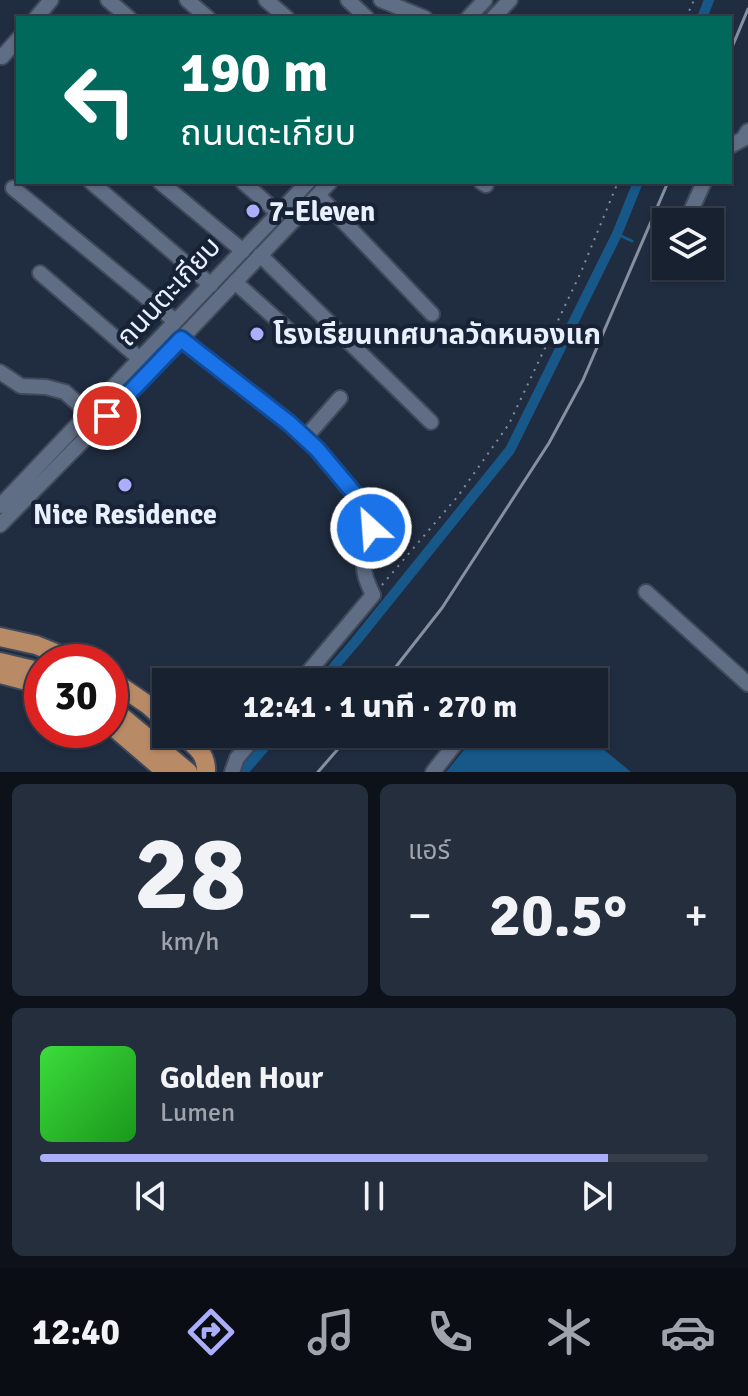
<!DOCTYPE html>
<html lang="th">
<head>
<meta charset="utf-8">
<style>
	:root { --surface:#182130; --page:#252e3c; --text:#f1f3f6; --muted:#9fa3ab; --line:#363e4c; --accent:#abaffb }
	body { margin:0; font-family:Signika,"Noto Sans Thai",sans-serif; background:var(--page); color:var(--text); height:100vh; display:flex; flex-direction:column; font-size:30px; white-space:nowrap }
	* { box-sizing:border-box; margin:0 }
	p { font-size:26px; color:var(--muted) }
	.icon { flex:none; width:44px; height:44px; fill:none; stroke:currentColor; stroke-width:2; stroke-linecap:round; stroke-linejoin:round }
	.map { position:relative; height:772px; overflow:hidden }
	.details { display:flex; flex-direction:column; gap:12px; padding:12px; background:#0d121a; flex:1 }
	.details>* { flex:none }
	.hud { position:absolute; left:16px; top:16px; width:716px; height:168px; border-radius:0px; box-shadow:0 2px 6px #0004,0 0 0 2px var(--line); background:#00695c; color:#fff; overflow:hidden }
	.buttons { position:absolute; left:652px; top:208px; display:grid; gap:16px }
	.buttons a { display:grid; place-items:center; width:72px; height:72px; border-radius:0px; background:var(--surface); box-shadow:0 2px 6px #0004,0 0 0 2px var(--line); font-size:40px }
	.speed { position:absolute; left:24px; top:644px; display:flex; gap:16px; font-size:40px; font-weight:700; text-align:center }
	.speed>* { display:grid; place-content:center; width:104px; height:104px; border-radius:50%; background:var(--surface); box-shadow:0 2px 6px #0004,0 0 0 2px var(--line); line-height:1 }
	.speed .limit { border:12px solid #d22; background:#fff; color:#111 }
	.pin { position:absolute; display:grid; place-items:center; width:68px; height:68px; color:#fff; margin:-34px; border:4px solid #fff; border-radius:50%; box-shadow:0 2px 8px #0007 }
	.me { position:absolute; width:88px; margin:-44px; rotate:334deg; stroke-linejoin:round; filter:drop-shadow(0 0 6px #0008) }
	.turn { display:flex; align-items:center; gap:28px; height:168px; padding:0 32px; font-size:36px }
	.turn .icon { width:104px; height:104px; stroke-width:2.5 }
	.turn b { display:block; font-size:56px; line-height:68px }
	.big { font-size:60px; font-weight:800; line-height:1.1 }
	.details .card { flex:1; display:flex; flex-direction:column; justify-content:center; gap:12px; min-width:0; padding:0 28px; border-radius:12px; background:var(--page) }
	.details .dial { align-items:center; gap:0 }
	.dial b { font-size:104px; line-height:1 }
	.song { display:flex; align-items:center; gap:24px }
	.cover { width:96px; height:96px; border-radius:12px; background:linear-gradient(135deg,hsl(120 70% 55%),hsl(120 70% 35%)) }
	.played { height:8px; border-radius:4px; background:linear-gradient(90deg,var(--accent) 85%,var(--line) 85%) }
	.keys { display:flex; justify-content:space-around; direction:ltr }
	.heat { display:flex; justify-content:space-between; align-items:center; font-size:44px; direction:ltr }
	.details .tiles { flex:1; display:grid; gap:12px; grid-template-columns:1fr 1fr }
	.card:last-child { grid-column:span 2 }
	.trip { position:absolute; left:152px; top:668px; width:456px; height:80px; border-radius:0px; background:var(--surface); box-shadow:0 2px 6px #0004,0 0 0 2px var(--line); font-weight:800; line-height:80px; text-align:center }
	.dock { display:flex; height:128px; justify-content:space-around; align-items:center; background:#0a0d13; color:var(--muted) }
	.dock .icon { width:56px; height:56px }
	.dock .current { color:var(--accent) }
	.dock b { font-size:36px; color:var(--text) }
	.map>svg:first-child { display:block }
	.water { fill:#175889 }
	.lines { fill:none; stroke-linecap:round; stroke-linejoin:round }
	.stream { stroke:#175889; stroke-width:3 }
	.canal { stroke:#175889; stroke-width:10 }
	.minor-casing { stroke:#3f495a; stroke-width:18 }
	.major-casing { stroke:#3f495a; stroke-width:22 }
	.path { stroke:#838d9e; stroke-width:2; stroke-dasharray:2 6; stroke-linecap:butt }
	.minor { stroke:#606e85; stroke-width:14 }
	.major { stroke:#b98a66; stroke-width:18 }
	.rail { stroke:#8690a1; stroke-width:3 }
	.route-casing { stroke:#114b97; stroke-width:20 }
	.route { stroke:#1a73e8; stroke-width:14 }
	.poi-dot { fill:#abaffb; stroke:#172236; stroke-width:3 }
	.labels { text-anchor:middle; stroke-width:8; stroke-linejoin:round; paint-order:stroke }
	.poi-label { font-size:28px; font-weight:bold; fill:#e8f0fe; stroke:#172236; text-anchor:start }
	.street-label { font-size:28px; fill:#e8f0fe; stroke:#172236 }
</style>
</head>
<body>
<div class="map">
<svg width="748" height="772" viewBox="0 0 748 772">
	<rect width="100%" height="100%" fill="#202c40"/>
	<path class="water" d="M477 734H585L631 772H446Z"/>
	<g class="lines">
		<path class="stream" d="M617 234 632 241
			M658 254 666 258"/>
		<path class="canal" d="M702 18 709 0
			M321 682 356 641 510 450 617 234 638 182
			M243 772 276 734"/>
		<g class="minor-casing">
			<path id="minor" d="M108 0 129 18
				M187 0 208 18
				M266 0 287 18
				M348 0 367 18
				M381 0 425 18
				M36 18 51 0
				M468 18 485 0
				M493 18 510 0
				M2 57 18 39
				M730 146 743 139 748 131
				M91 182 211 285
				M160 182 243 251
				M243 182 278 213
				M481 182 486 185
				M13 188 175 321
				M318 195 432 314
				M686 222 704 182
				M260 255 431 422
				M40 273 140 359
				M235 282 295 336
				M181 339 289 423 317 449 370 515C373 531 365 546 364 562 363 574 368 584 373 595L300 682
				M0 372 21 386 46 387 65 392 89 414
				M305 438 340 398
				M0 506 308 182
				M0 525 128 395 330 182
				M646 592 748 684
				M505 682 511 675
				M232 772 237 758 257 734
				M433 772 463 734"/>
		</g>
		<g class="major-casing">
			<path id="major" d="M0 637 36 645 78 662
				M0 662 42 672
				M0 674 42 685
				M110 679 148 705 166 721
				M110 707 188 772
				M110 724 166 772
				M181 734C194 745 207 753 206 772"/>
		</g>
		<path class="path" d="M686 18 694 0
			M382 585 458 496 509 424 581 272 618 182"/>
		<use href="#minor" class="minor"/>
		<use href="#major" class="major"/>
		<path class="rail" d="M730 52 748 9
			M384 682 442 608 549 443 583 380 668 182
			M318 772 351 734"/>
	</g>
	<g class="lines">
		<g class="route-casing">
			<path id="route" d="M107 416 181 339 289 423 317 449 364 505 370 515 371 528"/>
		</g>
		<use href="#route" class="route"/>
	</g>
	<g class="poi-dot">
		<circle cx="253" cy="211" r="8"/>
		<circle cx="257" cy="334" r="8"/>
		<circle cx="125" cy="485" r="8"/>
	</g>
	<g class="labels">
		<g class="poi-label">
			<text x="269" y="221">7-Eleven</text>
			<text x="273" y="344">โรงเรียนเทศบาลวัดหนองแก</text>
			<text x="125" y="524" text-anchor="middle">Nice Residence</text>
		</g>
		<g class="street-label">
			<text transform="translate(168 291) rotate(-47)" y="10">ถนนตะเกียบ</text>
		</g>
	</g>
</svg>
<div class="buttons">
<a><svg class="icon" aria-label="layers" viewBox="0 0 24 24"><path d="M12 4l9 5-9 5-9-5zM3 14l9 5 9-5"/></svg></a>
</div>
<div class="speed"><div class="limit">30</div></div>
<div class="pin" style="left:107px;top:416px;background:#d93025"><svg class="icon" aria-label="arrive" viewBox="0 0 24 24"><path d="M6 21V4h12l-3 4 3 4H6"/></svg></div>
<svg class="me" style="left:371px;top:528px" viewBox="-20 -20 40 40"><circle r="17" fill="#1a73e8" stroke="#fff" stroke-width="3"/><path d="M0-11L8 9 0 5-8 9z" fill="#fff"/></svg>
<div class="trip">12:41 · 1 นาที · 270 m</div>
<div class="hud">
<div class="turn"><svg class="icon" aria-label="left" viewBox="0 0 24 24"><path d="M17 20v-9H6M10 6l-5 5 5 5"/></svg><div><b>190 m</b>ถนนตะเกียบ</div></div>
</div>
</div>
<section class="details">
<div class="tiles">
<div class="card dial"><b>28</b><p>km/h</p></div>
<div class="card"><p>แอร์</p>
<div class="heat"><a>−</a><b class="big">20.5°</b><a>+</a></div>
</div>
<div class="card">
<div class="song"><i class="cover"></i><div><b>Golden Hour</b><p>Lumen</p></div></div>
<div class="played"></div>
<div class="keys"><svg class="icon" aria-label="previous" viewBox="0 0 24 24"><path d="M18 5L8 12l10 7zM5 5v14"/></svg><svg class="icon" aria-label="pause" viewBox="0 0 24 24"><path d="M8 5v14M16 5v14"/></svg><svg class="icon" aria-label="next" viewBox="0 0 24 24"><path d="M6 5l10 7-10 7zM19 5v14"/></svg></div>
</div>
</div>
</section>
<nav class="dock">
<b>12:40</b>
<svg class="icon current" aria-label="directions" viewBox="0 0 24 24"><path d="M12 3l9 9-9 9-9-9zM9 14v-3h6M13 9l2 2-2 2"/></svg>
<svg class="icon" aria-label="music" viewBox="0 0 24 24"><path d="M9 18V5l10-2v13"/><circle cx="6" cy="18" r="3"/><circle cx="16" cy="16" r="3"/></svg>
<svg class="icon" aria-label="phone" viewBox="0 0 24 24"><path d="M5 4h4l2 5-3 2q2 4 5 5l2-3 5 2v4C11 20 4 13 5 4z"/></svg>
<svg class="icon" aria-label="climate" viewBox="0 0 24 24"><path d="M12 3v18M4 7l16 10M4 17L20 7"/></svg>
<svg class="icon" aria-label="car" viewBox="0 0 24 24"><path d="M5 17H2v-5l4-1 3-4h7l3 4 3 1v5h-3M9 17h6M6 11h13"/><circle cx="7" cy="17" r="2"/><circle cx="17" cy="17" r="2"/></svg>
</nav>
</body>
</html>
